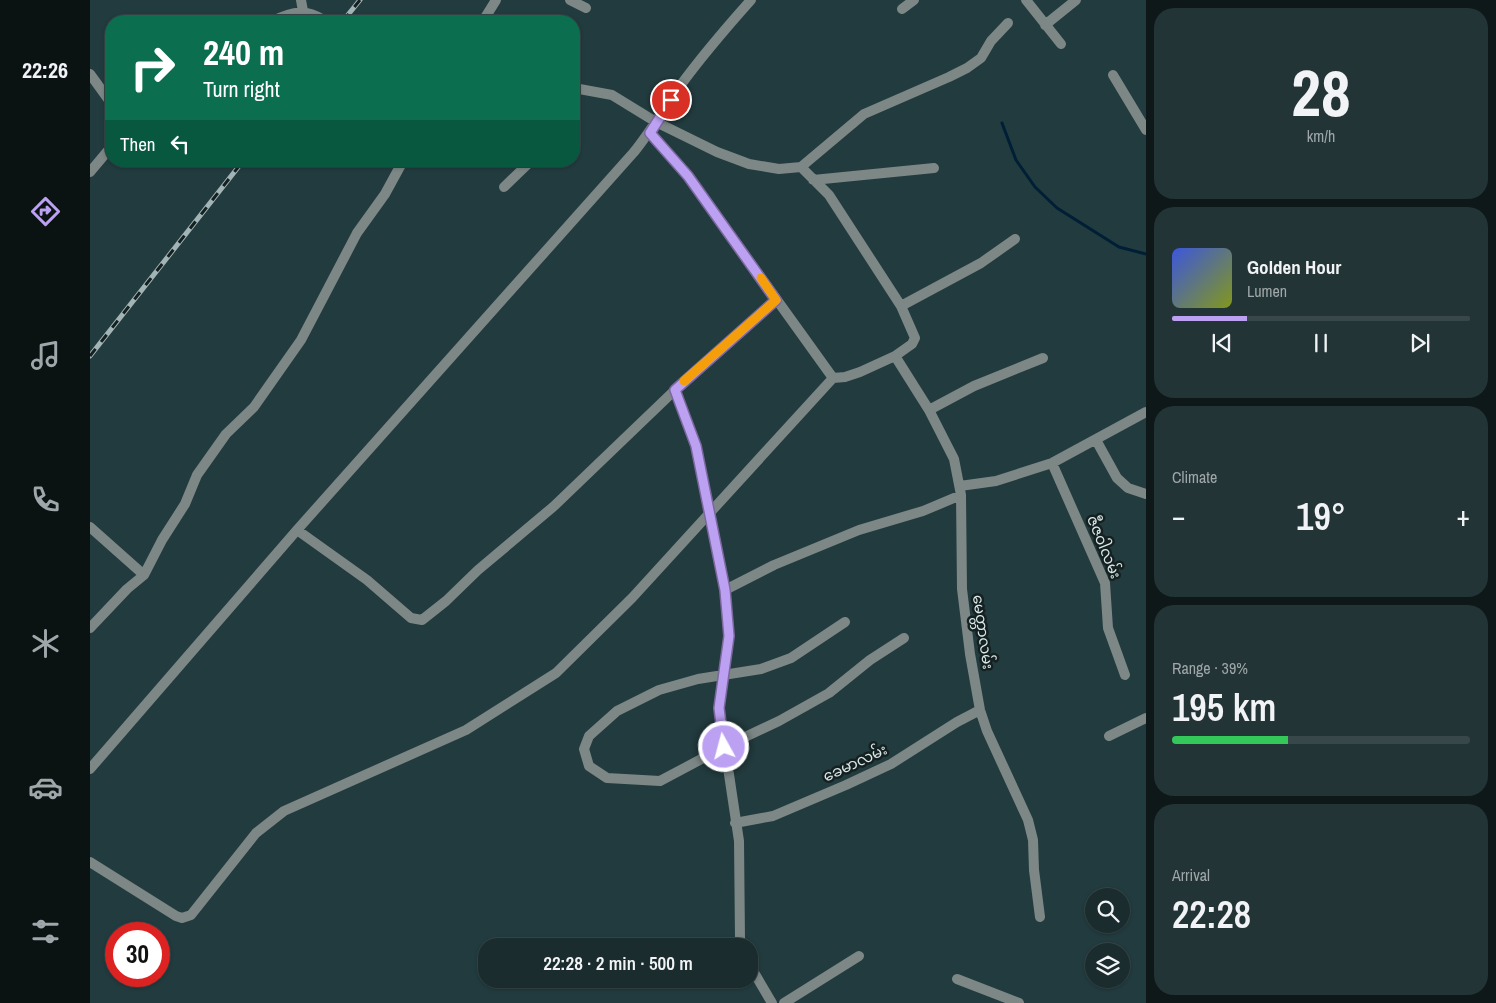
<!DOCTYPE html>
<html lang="en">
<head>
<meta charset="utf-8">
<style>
	:root { --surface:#1a2c2e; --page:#233436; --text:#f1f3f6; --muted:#9fa7aa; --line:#38484a; --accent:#bca0f2 }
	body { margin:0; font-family:"Archivo Narrow","Noto Sans Myanmar",sans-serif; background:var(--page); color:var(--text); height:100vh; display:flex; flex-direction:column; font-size:19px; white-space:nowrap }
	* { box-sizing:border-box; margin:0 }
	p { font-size:16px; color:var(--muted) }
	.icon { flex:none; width:28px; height:28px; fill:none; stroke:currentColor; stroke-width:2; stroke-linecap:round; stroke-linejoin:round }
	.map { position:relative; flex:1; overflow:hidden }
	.drawer { display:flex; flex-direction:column; gap:8px; padding:8px; background:#0e1819; width:350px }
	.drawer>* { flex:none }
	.top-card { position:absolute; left:15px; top:15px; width:475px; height:152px; border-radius:20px; box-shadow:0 1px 4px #0004,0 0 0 1px var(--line); background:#0b6e4f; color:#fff; overflow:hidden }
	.tools { position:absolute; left:995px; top:888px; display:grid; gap:10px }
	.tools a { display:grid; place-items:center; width:45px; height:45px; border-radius:50%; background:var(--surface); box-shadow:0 1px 4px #0004,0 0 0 1px var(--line); font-size:25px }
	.speed { position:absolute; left:15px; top:922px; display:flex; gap:10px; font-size:25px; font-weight:700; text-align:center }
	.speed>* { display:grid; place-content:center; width:65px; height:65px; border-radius:50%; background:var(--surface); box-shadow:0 1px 4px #0004,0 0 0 1px var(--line); line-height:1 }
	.speed .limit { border:8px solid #d22; background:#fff; color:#111 }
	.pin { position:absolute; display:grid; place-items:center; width:42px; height:42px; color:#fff; margin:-21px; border:2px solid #fff; border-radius:50%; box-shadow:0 1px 5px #0007 }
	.me { position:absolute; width:55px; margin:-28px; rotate:353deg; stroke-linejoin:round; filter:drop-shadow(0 0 4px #0008) }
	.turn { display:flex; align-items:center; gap:18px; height:105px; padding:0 15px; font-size:22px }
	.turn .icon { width:65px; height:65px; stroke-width:2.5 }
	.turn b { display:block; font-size:35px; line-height:42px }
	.then { display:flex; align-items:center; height:48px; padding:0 15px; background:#0003; gap:10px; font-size:19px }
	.big { font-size:38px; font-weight:600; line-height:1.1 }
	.drawer .tile { flex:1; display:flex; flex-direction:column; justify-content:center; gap:8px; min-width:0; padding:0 18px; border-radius:20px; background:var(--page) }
	.drawer .dial { align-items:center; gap:0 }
	.dial b { font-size:65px; line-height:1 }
	.song { display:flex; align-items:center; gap:15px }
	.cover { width:60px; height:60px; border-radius:8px; background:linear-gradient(135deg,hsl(230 70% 55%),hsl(70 70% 35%)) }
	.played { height:5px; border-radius:2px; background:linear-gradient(90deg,var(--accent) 25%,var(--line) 25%) }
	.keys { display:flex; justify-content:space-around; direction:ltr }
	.heat { display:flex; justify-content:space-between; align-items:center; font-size:28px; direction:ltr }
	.charge { height:8px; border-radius:4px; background:linear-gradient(90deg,#34c759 39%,var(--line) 0) }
	.trip { position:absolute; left:388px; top:938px; width:280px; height:50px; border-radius:20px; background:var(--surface); box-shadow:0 1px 4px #0004,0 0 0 1px var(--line); font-weight:600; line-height:50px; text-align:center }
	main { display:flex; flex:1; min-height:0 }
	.tabs { display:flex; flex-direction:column; width:90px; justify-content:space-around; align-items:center; background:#0a1212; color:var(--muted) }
	.tabs .icon { width:35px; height:35px }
	.tabs .selected { color:var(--accent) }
	.tabs b { font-size:22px; color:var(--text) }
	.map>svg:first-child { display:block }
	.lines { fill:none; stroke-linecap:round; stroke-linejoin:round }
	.stream { stroke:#001f36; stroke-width:3 }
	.minor { stroke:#7c8786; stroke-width:10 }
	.rail-casing { stroke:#a2b4b6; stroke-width:5 }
	.rail { stroke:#152021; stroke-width:3; stroke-dasharray:9; stroke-linecap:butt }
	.route-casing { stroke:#7a689d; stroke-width:12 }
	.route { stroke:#bca0f2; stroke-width:9 }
	.slow { stroke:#f59e0b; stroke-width:9 }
	.labels { text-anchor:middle; stroke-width:5; stroke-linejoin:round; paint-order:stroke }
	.street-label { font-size:15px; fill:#d9e8e9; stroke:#152021 }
</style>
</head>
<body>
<main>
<nav class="tabs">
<b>22:26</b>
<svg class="icon selected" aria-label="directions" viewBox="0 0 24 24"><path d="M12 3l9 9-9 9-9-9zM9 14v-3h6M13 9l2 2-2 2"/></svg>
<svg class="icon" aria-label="music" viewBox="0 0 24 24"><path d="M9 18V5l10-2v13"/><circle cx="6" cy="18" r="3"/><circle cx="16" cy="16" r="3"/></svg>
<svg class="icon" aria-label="phone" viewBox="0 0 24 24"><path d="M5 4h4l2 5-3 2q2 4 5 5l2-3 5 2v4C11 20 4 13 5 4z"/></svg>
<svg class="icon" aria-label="climate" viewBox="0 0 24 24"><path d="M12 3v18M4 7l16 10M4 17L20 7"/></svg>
<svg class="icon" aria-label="car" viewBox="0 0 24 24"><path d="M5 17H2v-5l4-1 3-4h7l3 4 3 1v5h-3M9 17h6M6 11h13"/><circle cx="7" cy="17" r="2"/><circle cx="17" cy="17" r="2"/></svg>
<svg class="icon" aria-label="filters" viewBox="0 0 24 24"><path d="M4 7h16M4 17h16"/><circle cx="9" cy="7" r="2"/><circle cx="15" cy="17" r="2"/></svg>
</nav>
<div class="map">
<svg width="1056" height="1003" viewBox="0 0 1056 1003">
	<rect width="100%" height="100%" fill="#223b3e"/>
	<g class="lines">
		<path class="stream" d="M912 123 926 160 945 187 967 208 1029 247 1056 254"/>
		<path class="minor" d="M211 0 213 11
			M480 0 496 8
			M936 0 971 44
			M812 9 824 0
			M183 21C204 10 215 9 236 21
			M393 21 406 0
			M955 25 986 0
			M0 74 21 103
			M1023 75 1056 130
			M484 88 522 95 566 122 627 152 659 164 689 169 711 167 774 114 859 77 877 68 891 58 901 41 918 23
			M560 133 598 176 743 378
			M0 172 21 147
			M723 180 844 168
			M414 187 441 161
			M811 306 891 263 925 239
			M805 356 839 410 864 459 871 495 872 589 880 654 890 710 897 731 938 820 943 840 944 870 950 917
			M585 390 606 446 635 590 639 636 629 708 649 841 650 939 652 946
			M839 410 884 386 953 358
			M1006 440 1027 478 1038 488 1056 494
			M962 463 1015 583 1018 628 1035 675
			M870 486 906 481 962 463 1056 412
			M0 527 54 575
			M207 530 277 580 321 618 332 620 356 601 388 570 463 507 585 390 686 300
			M635 590 684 565 769 530 833 511 871 495
			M755 622 701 658 671 669 608 679 569 690 527 711 499 736 494 749 499 766 517 778 570 781 634 747 689 721 739 693 780 660 814 638
			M0 628 37 589 54 575 72 540 95 504 107 475 136 434 164 407 211 340 267 233 295 194 313 161
			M1019 736 1056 718
			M0 769 207 530 544 152C561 131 574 108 590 86 612 56 636 28 661 0
			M645 823 683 816 756 785 801 764 867 722 890 710
			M0 862 86 916 92 918 101 915 166 833 194 811 376 730 466 673 542 598 743 378 755 377 770 372 805 356 822 344 825 338 811 306 739 195 711 167
			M659 964 682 1003
			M867 979 929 1003
			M694 1003 769 956"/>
		<g class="rail-casing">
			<path id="rail" d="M253 21 270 0
				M0 356 153 161"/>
		</g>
		<use href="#rail" class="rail"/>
	</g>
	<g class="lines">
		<g class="route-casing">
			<path id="route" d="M581 100 560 133 598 176 686 300 585 390 606 446 635 590 639 636 629 708 634 747"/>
		</g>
		<use href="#route" class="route"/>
		<path class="slow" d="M594 381 686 300 671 278"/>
	</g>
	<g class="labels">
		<g class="street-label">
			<text transform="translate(1014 547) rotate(68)" y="5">ဇီဇဝါလမ်း</text>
			<text transform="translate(893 632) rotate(82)" y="5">မေတ္တာလမ်း</text>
			<text transform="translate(765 763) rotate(-25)" y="5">ခေမာလမ်း</text>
		</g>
	</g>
</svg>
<div class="tools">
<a><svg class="icon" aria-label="search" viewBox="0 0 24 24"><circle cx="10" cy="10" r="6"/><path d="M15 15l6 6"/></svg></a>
<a><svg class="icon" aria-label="layers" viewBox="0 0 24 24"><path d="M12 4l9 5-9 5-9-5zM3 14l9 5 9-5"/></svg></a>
</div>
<div class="speed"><div class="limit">30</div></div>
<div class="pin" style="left:581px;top:100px;background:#d93025"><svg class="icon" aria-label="arrive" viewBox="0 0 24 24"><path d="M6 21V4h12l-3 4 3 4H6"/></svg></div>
<svg class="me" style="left:634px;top:747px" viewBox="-20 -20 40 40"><circle r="17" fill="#bca0f2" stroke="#fff" stroke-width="3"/><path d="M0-11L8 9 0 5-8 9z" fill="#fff"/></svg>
<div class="trip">22:28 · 2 min · 500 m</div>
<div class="top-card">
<div class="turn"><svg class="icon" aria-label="right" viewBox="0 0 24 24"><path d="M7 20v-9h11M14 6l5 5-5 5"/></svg><div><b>240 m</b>Turn right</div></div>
<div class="then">Then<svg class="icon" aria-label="left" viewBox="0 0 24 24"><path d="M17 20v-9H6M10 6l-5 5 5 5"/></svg></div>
</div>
</div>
<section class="drawer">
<div class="tile dial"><b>28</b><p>km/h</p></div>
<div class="tile">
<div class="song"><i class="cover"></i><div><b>Golden Hour</b><p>Lumen</p></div></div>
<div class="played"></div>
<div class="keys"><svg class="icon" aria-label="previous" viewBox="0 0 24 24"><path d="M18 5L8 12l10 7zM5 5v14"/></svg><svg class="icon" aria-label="pause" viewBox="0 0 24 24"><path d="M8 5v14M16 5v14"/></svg><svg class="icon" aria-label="next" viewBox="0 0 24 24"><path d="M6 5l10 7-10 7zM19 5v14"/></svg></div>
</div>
<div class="tile"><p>Climate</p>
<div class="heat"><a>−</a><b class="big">19°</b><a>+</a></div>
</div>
<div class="tile"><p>Range · 39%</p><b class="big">195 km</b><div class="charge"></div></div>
<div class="tile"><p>Arrival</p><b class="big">22:28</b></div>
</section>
</main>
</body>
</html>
